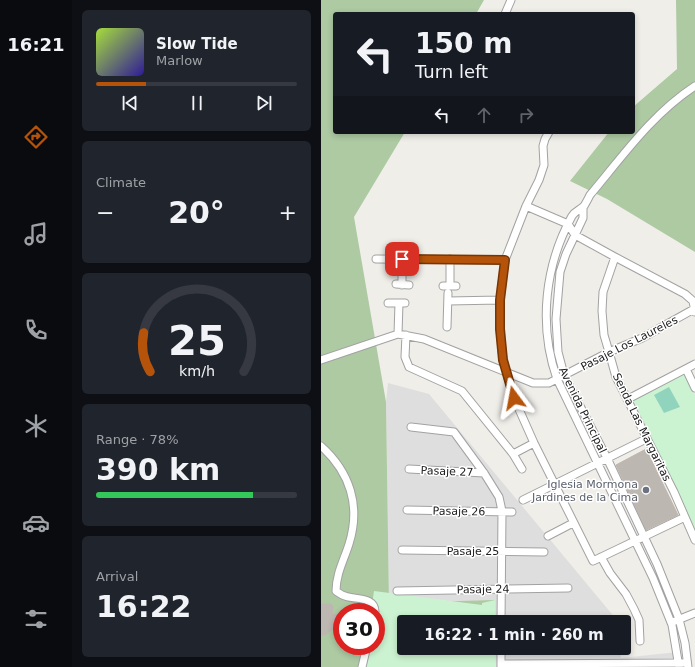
<!DOCTYPE html>
<html lang="en">
<head>
<meta charset="utf-8">
<style>
	:root { --surface:#171b24; --page:#20242c; --text:#f1f3f6; --muted:#9ea1a6; --line:#363941; --accent:#b45309 }
	body { margin:0; font-family:"DejaVu Sans",sans-serif; background:var(--page); color:var(--text); height:100vh; display:flex; flex-direction:column; font-size:15px; white-space:nowrap }
	* { box-sizing:border-box; margin:0 }
	p { font-size:13px; color:var(--muted) }
	.icon { flex:none; width:22px; height:22px; fill:none; stroke:currentColor; stroke-width:2; stroke-linecap:round; stroke-linejoin:round }
	.map { position:relative; flex:1; overflow:hidden }
	.sheet { display:flex; flex-direction:column; gap:10px; padding:10px; background:#0d0f14; width:249px }
	.sheet>* { flex:none }
	.hud { position:absolute; left:12px; top:12px; width:302px; height:122px; border-radius:4px; box-shadow:0 2px 6px #0003; background:#171b24; color:var(--text); overflow:hidden }
	.speed { position:absolute; left:12px; top:603px; display:flex; gap:8px; font-size:20px; font-weight:700; text-align:center }
	.speed>* { display:grid; place-content:center; width:52px; height:52px; border-radius:50%; background:var(--surface); box-shadow:0 2px 6px #0003; line-height:1 }
	.speed .limit { border:6px solid #d22; background:#fff; color:#111 }
	.pin { position:absolute; display:grid; place-items:center; width:34px; height:34px; color:#fff; margin:-17px; border-radius:8px; box-shadow:0 2px 6px #0006 }
	.me { position:absolute; width:44px; margin:-22px; rotate:347deg; stroke-linejoin:round; filter:drop-shadow(0 0 3px #0008) }
	.turn { display:flex; align-items:center; gap:14px; height:84px; padding:0 16px; font-size:18px }
	.turn .icon { width:52px; height:52px; stroke-width:2.5 }
	.turn b { display:block; font-size:28px; line-height:34px }
	.lanes { display:flex; align-items:center; height:38px; padding:0 16px; background:#0003; justify-content:center; gap:20px; direction:ltr }
	.lanes .off { opacity:.35 }
	.big { font-size:30px; font-weight:700; line-height:1.1 }
	.sheet .card { flex:1; display:flex; flex-direction:column; justify-content:center; gap:6px; min-width:0; padding:0 14px; border-radius:6px; background:var(--page) }
	.sheet .dial { align-items:center; gap:0 }
	.dial svg { height:104px; overflow:visible; fill:none; stroke:var(--line); stroke-width:7; stroke-linecap:round; text-anchor:middle }
	.dial text { fill:var(--text); stroke:none }
	.song { display:flex; align-items:center; gap:12px }
	.cover { width:48px; height:48px; border-radius:6px; background:linear-gradient(135deg,hsl(80 70% 55%),hsl(250 70% 35%)) }
	.played { height:4px; border-radius:2px; background:linear-gradient(90deg,var(--accent) 25%,var(--line) 25%) }
	.keys { display:flex; justify-content:space-around; direction:ltr }
	.heat { display:flex; justify-content:space-between; align-items:center; font-size:22px; direction:ltr }
	.charge { height:6px; border-radius:3px; background:linear-gradient(90deg,#34c759 78%,var(--line) 0) }
	.trip { position:absolute; left:76px; top:615px; width:234px; height:40px; border-radius:4px; background:var(--surface); box-shadow:0 2px 6px #0003; font-weight:700; line-height:40px; text-align:center }
	main { display:flex; flex:1; min-height:0 }
	.tab-bar { display:flex; flex-direction:column; width:72px; justify-content:space-around; align-items:center; background:#090b0e; color:var(--muted) }
	.tab-bar .icon { width:28px; height:28px }
	.tab-bar .on { color:var(--accent) }
	.tab-bar b { font-size:18px; color:var(--text) }
	.map>svg:first-child { display:block }
	.residential { fill:#dfdede }
	.forest { fill:#adcaa3; fill-rule:evenodd }
	.park { fill:#ccf3d1 }
	.pitch { fill:#91d4bd }
	.building { fill:#bdb7b2; stroke:#c0b6ad }
	.lines { fill:none; stroke-linecap:round; stroke-linejoin:round }
	.street-casing { stroke:#a2a2a2; stroke-width:9 }
	.street { stroke:#fff; stroke-width:7 }
	.route-casing { stroke:#753606; stroke-width:10 }
	.route { stroke:#b45309; stroke-width:7 }
	.worship-dot { fill:#6b7280; stroke:#fff; stroke-width:1.5 }
	.labels { text-anchor:middle; stroke-width:3; stroke-linejoin:round; paint-order:stroke }
	.street-label { font-size:11px; fill:#212121; stroke:#fff }
	.worship-label { font-size:11px; fill:#5b616d; stroke:#fff; text-anchor:end }
</style>
</head>
<body>
<main>
<nav class="tab-bar">
<b>16:21</b>
<svg class="icon on" aria-label="directions" viewBox="0 0 24 24"><path d="M12 3l9 9-9 9-9-9zM9 14v-3h6M13 9l2 2-2 2"/></svg>
<svg class="icon" aria-label="music" viewBox="0 0 24 24"><path d="M9 18V5l10-2v13"/><circle cx="6" cy="18" r="3"/><circle cx="16" cy="16" r="3"/></svg>
<svg class="icon" aria-label="phone" viewBox="0 0 24 24"><path d="M5 4h4l2 5-3 2q2 4 5 5l2-3 5 2v4C11 20 4 13 5 4z"/></svg>
<svg class="icon" aria-label="climate" viewBox="0 0 24 24"><path d="M12 3v18M4 7l16 10M4 17L20 7"/></svg>
<svg class="icon" aria-label="car" viewBox="0 0 24 24"><path d="M5 17H2v-5l4-1 3-4h7l3 4 3 1v5h-3M9 17h6M6 11h13"/><circle cx="7" cy="17" r="2"/><circle cx="17" cy="17" r="2"/></svg>
<svg class="icon" aria-label="filters" viewBox="0 0 24 24"><path d="M4 7h16M4 17h16"/><circle cx="9" cy="7" r="2"/><circle cx="15" cy="17" r="2"/></svg>
</nav>
<section class="sheet">
<div class="card">
<div class="song"><i class="cover"></i><div><b>Slow Tide</b><p>Marlow</p></div></div>
<div class="played"></div>
<div class="keys"><svg class="icon" aria-label="previous" viewBox="0 0 24 24"><path d="M18 5L8 12l10 7zM5 5v14"/></svg><svg class="icon" aria-label="pause" viewBox="0 0 24 24"><path d="M8 5v14M16 5v14"/></svg><svg class="icon" aria-label="next" viewBox="0 0 24 24"><path d="M6 5l10 7-10 7zM19 5v14"/></svg></div>
</div>
<div class="card"><p>Climate</p>
<div class="heat"><a>−</a><b class="big">20°</b><a>+</a></div>
</div>
<div class="card dial"><svg viewBox="0 0 100 80">
<path d="M14 69A42 42 0 1 1 86 69"/>
<path d="M14 69A42 42 0 0 1 9 39" stroke="#b45309"/>
<text x="50" y="56" font-size="32" font-weight="700">25</text>
<text x="50" y="72" font-size="11">km/h</text>
</svg></div>
<div class="card"><p>Range · 78%</p><b class="big">390 km</b><div class="charge"></div></div>
<div class="card"><p>Arrival</p><b class="big">16:22</b></div>
</section>
<div class="map">
<svg width="374" height="667" viewBox="0 0 374 667">
	<rect width="100%" height="100%" fill="#f0eee9"/>
	<path class="residential" d="M67 383 108 394 295 619 296 622H173L68 603 65 402Z
		M173 648H299L300 658 357 652V667H172Z"/>
	<path class="forest" d="M0 0H163L155 14H14V132H84L33 217 65 402 68 603 174 600 173 622H83V648L172 667H0ZM21 612H55V646H21Z
		M355 0H374V252L286 199 249 181 288 132H312V107L356 69Z"/>
	<path class="park" d="M364 372 374 395V532L311 399Z
		M53 591 161 605V603L174 600V622H83V648H174L175 667H42L45 646H55V612H50Z"/>
	<path class="pitch" d="M348 387 359 407 343 413 333 395Z"/>
	<path class="building" d="M325 449 357 515 325 530 295 465Z
		M0 604H10L12 607 11 614 16 615 14 627 4 635H0Z"/>
	<g class="lines">
		<g class="street-casing">
			<path id="street" d="M184 14 190 0
				M228 132 224 139 222 146 223 165 218 180 205 206 184 260 179 300V329L182 360 193 398 213 443 272 561 364 517
				M205 206 247 224 254 235 294 257 364 294 372 301 374 312
				M262 207V218L245 254 239 272 235 319 237 352 243 375 286 458 336 564 358 619 364 643 367 667
				M294 257 282 292 281 311 283 335 288 352 295 377 353 492 374 540
				M55 259 184 260
				M81 259V285
				M129 259V286
				M75 284 88 285
				M122 286H135
				M127 301 179 300
				M67 303H84
				M126 327 127 293
				M77 334 78 303
				M85 335 84 357 88 367 141 391 192 454 201 469
				M0 360 77 334 103 339 212 383H228L288 352 321 338 373 309
				M365 369 374 388
				M307 399 374 364
				M90 427 133 432 163 473 178 497 181 511 180 622
				M0 446C29 472 40 506 28 544 23 560 15 574 15 591 18 593 20 595 24 596 34 600 54 596 54 612
				M192 454 213 443
				M88 469 163 473
				M202 500 325 439
				M86 510 191 512
				M227 536 252 523
				M81 550 223 552
				M280 557 289 573 305 594 313 609 318 620 319 641
				M76 591 247 588
				M354 621 374 613
				M180 648V667
				M180 664 362 663
				M41 667 46 646
				M358 667 351 625 332 578 236 379C217 325 224 265 251 216 254 211 259 210 263 206 265 203 267 199 269 195 301 157 331 114 374 86"/>
		</g>
		<use href="#street" class="street"/>
	</g>
	<g class="lines">
		<g class="route-casing">
			<path id="route" d="M81 259 184 260 179 300V329L182 360 193 398"/>
		</g>
		<use href="#route" class="route"/>
	</g>
	<circle class="worship-dot" cx="325" cy="490" r="4"/>
	<g class="labels">
		<g class="street-label">
			<text transform="translate(308 343) rotate(-27)" y="4">Pasaje Los Laureles</text>
			<text transform="translate(262 410) rotate(64)" y="4">Avenida Principal</text>
			<text transform="translate(321 427) rotate(64)" y="4">Senda Las Margaritas</text>
			<text transform="translate(126 471) rotate(2)" y="4">Pasaje 27</text>
			<text transform="translate(138 511) rotate(1)" y="4">Pasaje 26</text>
			<text x="152" y="555">Pasaje 25</text>
			<text transform="translate(162 589) rotate(-1)" y="4">Pasaje 24</text>
		</g>
		<g class="worship-label">
			<text x="317" y="488">Iglesia Mormona<tspan x="317" dy="13">Jardines de la Cima</tspan></text>
		</g>
	</g>
</svg>
<div class="speed"><div class="limit">30</div></div>
<div class="pin" style="left:81px;top:259px;background:#d93025"><svg class="icon" aria-label="arrive" viewBox="0 0 24 24"><path d="M6 21V4h12l-3 4 3 4H6"/></svg></div>
<svg class="me" style="left:193px;top:398px" viewBox="-20 -20 40 40"><path d="M0-17L14 15 0 8-14 15z" fill="#b45309" stroke="#fff" stroke-width="4"/></svg>
<div class="trip">16:22 · 1 min · 260 m</div>
<div class="hud">
<div class="turn"><svg class="icon" aria-label="left" viewBox="0 0 24 24"><path d="M17 20v-9H6M10 6l-5 5 5 5"/></svg><div><b>150 m</b>Turn left</div></div>
<div class="lanes"><svg class="icon" aria-label="left" viewBox="0 0 24 24"><path d="M17 20v-9H6M10 6l-5 5 5 5"/></svg><svg class="icon off" aria-label="ahead" viewBox="0 0 24 24"><path d="M12 20V5M6 11l6-6 6 6"/></svg><svg class="icon off" aria-label="right" viewBox="0 0 24 24"><path d="M7 20v-9h11M14 6l5 5-5 5"/></svg></div>
</div>
</div>
</main>
</body>
</html>
